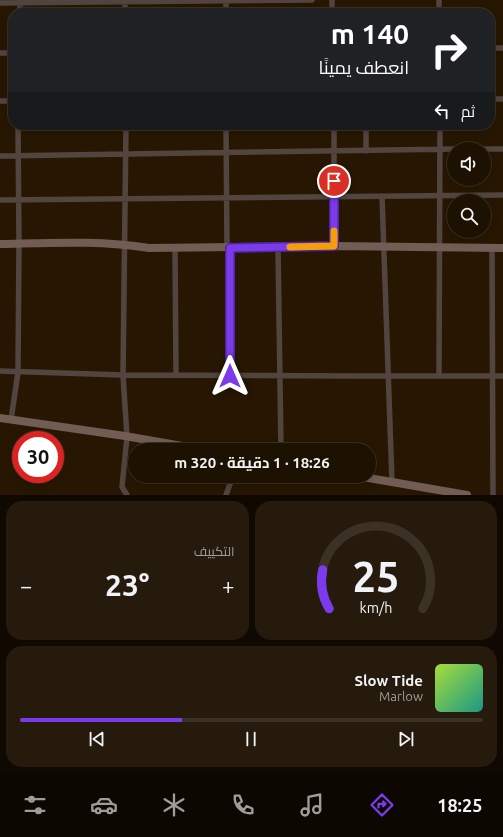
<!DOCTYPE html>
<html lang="ar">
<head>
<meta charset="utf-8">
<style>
	:root { --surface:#1d1102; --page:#251a0c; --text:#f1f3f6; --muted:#a09d99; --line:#3b3124; --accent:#7c3aed }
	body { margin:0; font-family:Ubuntu,Cairo,sans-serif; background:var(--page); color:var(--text); direction:rtl; height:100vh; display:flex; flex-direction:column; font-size:15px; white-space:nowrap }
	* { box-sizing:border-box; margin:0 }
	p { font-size:13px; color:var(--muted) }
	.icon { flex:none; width:22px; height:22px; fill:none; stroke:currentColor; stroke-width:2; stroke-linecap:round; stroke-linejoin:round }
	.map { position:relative; height:495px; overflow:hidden; direction:ltr }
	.side { display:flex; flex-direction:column; gap:6px; padding:6px; background:#100901; flex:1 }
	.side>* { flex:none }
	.banner { position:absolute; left:8px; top:8px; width:487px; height:122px; border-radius:16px; box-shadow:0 2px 10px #0003,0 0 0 1px var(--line); direction:rtl; background:#202124; color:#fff; overflow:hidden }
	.buttons { position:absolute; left:447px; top:142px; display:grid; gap:8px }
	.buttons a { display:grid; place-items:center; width:44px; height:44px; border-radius:50%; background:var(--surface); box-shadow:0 2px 10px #0003,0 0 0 1px var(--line); font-size:20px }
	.speed { position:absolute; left:12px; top:431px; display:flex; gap:8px; font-size:20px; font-weight:700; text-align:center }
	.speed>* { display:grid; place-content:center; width:52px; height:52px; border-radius:50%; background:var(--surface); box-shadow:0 2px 10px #0003,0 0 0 1px var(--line); line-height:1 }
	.speed .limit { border:6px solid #d22; background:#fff; color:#111 }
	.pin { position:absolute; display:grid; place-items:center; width:34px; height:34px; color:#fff; margin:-17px; border:2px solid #fff; border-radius:50%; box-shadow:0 1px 4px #0007 }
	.me { position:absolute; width:44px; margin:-22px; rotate:0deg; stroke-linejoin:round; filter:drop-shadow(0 0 3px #0008) }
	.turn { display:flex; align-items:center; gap:14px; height:84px; padding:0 20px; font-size:18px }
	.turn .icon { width:52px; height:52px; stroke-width:2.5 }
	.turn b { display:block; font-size:28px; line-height:34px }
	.then { display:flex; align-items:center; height:38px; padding:0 20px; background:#0003; gap:8px; font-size:15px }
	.big { font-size:30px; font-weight:700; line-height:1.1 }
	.side .card { flex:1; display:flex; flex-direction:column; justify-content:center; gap:6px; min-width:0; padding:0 14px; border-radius:16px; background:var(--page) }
	.side .dial { align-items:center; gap:0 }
	.dial svg { height:104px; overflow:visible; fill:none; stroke:var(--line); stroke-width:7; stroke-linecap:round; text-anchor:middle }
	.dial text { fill:var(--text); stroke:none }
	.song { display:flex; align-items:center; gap:12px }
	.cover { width:48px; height:48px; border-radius:6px; background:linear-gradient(135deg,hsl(80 70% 55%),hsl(170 70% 35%)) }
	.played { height:4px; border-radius:2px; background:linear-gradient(90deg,var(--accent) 35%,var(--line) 35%) }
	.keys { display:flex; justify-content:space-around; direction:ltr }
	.heat { display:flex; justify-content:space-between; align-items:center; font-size:22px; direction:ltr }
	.side .tiles { flex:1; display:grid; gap:6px; grid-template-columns:1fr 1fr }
	.card:last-child { grid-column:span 2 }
	.trip { position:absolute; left:128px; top:443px; width:248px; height:40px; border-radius:20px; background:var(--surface); box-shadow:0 2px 10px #0003,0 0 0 1px var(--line); font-weight:700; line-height:40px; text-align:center; direction:rtl }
	.tabs { display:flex; height:64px; justify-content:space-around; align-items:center; background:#0c0701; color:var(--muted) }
	.tabs .icon { width:28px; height:28px }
	.tabs .on { color:var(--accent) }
	.tabs b { font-size:18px; color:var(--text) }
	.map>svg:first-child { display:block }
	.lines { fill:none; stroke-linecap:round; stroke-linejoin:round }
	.street { stroke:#524540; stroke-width:5.5 }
	.secondary { stroke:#715d54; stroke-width:8 }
	.route-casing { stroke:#51269a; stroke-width:10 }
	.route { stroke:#7c3aed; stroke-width:7 }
	.slow { stroke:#f59e0b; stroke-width:7 }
</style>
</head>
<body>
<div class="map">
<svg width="503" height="495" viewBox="0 0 503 495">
	<rect width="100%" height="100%" fill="#271702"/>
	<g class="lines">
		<path class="street" d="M125 0V13
			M332 0V13
			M439 0V13
			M0 3 312 0
			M20 13V0
			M226 13V0
			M490 48H503
			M0 53H13
			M490 99H503
			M0 101H13
			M126 125 123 375 127 437 122 487 127 495
			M226 125 227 248
			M334 125V246
			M366 125V151
			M484 149H503
			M0 156 454 149
			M382 196 392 482
			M0 200 503 195
			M278 247 281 450
			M175 248 176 375
			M492 248 493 495
			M0 371 123 375 355 376H503
			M230 376V248
			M439 376 440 125
			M11 420 18 372 19 244 18 125
			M226 495 233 476"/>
		<path class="secondary" d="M0 244C49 243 100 240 149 248L334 246 503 248
			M0 418 125 436 205 450
			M357 476 467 495"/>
	</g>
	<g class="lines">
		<g class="route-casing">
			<path id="route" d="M230 376V248L334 246V181"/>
		</g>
		<use href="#route" class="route"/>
		<path class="slow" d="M290 247 334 246V231"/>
	</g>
</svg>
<div class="buttons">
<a><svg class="icon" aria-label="sound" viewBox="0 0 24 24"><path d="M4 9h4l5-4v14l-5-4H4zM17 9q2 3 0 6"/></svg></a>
<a><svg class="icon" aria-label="search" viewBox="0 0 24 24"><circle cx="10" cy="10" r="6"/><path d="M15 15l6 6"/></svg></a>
</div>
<div class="speed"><div class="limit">30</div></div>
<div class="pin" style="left:334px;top:181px;background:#d93025"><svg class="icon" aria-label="arrive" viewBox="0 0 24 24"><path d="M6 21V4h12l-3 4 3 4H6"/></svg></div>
<svg class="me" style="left:230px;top:376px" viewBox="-20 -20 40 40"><path d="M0-17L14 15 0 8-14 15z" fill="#7c3aed" stroke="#fff" stroke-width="4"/></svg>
<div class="trip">18:26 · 1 دقيقة · 320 m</div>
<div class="banner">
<div class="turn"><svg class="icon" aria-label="right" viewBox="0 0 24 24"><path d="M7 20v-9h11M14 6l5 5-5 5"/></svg><div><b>140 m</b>انعطف يمينًا</div></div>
<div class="then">ثم<svg class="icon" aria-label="left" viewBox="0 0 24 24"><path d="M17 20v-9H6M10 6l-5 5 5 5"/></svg></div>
</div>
</div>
<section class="side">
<div class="tiles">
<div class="card dial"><svg viewBox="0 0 100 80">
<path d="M14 69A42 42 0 1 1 86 69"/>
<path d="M14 69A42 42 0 0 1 9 39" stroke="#7c3aed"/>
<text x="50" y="56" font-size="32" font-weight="700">25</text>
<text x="50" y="72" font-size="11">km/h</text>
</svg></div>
<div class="card"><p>التكييف</p>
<div class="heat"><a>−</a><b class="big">23°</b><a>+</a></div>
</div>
<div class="card">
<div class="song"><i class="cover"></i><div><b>Slow Tide</b><p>Marlow</p></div></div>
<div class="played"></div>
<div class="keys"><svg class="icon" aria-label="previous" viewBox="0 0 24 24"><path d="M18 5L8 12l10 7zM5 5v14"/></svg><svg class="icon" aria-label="pause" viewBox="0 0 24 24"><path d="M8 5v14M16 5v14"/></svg><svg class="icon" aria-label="next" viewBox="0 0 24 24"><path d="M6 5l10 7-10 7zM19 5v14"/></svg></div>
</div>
</div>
</section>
<nav class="tabs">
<b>18:25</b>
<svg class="icon on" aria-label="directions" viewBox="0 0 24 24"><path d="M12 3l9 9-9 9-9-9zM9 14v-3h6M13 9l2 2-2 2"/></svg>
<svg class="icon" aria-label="music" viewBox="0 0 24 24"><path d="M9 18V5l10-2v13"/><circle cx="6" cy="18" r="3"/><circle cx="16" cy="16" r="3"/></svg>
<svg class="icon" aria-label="phone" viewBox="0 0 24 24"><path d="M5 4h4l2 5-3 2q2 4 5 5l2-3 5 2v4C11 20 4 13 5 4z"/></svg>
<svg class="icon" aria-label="climate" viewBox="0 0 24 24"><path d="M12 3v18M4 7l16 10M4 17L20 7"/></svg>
<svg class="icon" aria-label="car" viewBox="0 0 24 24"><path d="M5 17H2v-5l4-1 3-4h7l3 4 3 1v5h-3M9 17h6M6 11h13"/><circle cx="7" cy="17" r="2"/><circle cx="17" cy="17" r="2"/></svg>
<svg class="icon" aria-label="filters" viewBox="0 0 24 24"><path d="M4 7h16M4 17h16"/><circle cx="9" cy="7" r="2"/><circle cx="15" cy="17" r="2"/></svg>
</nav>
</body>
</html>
